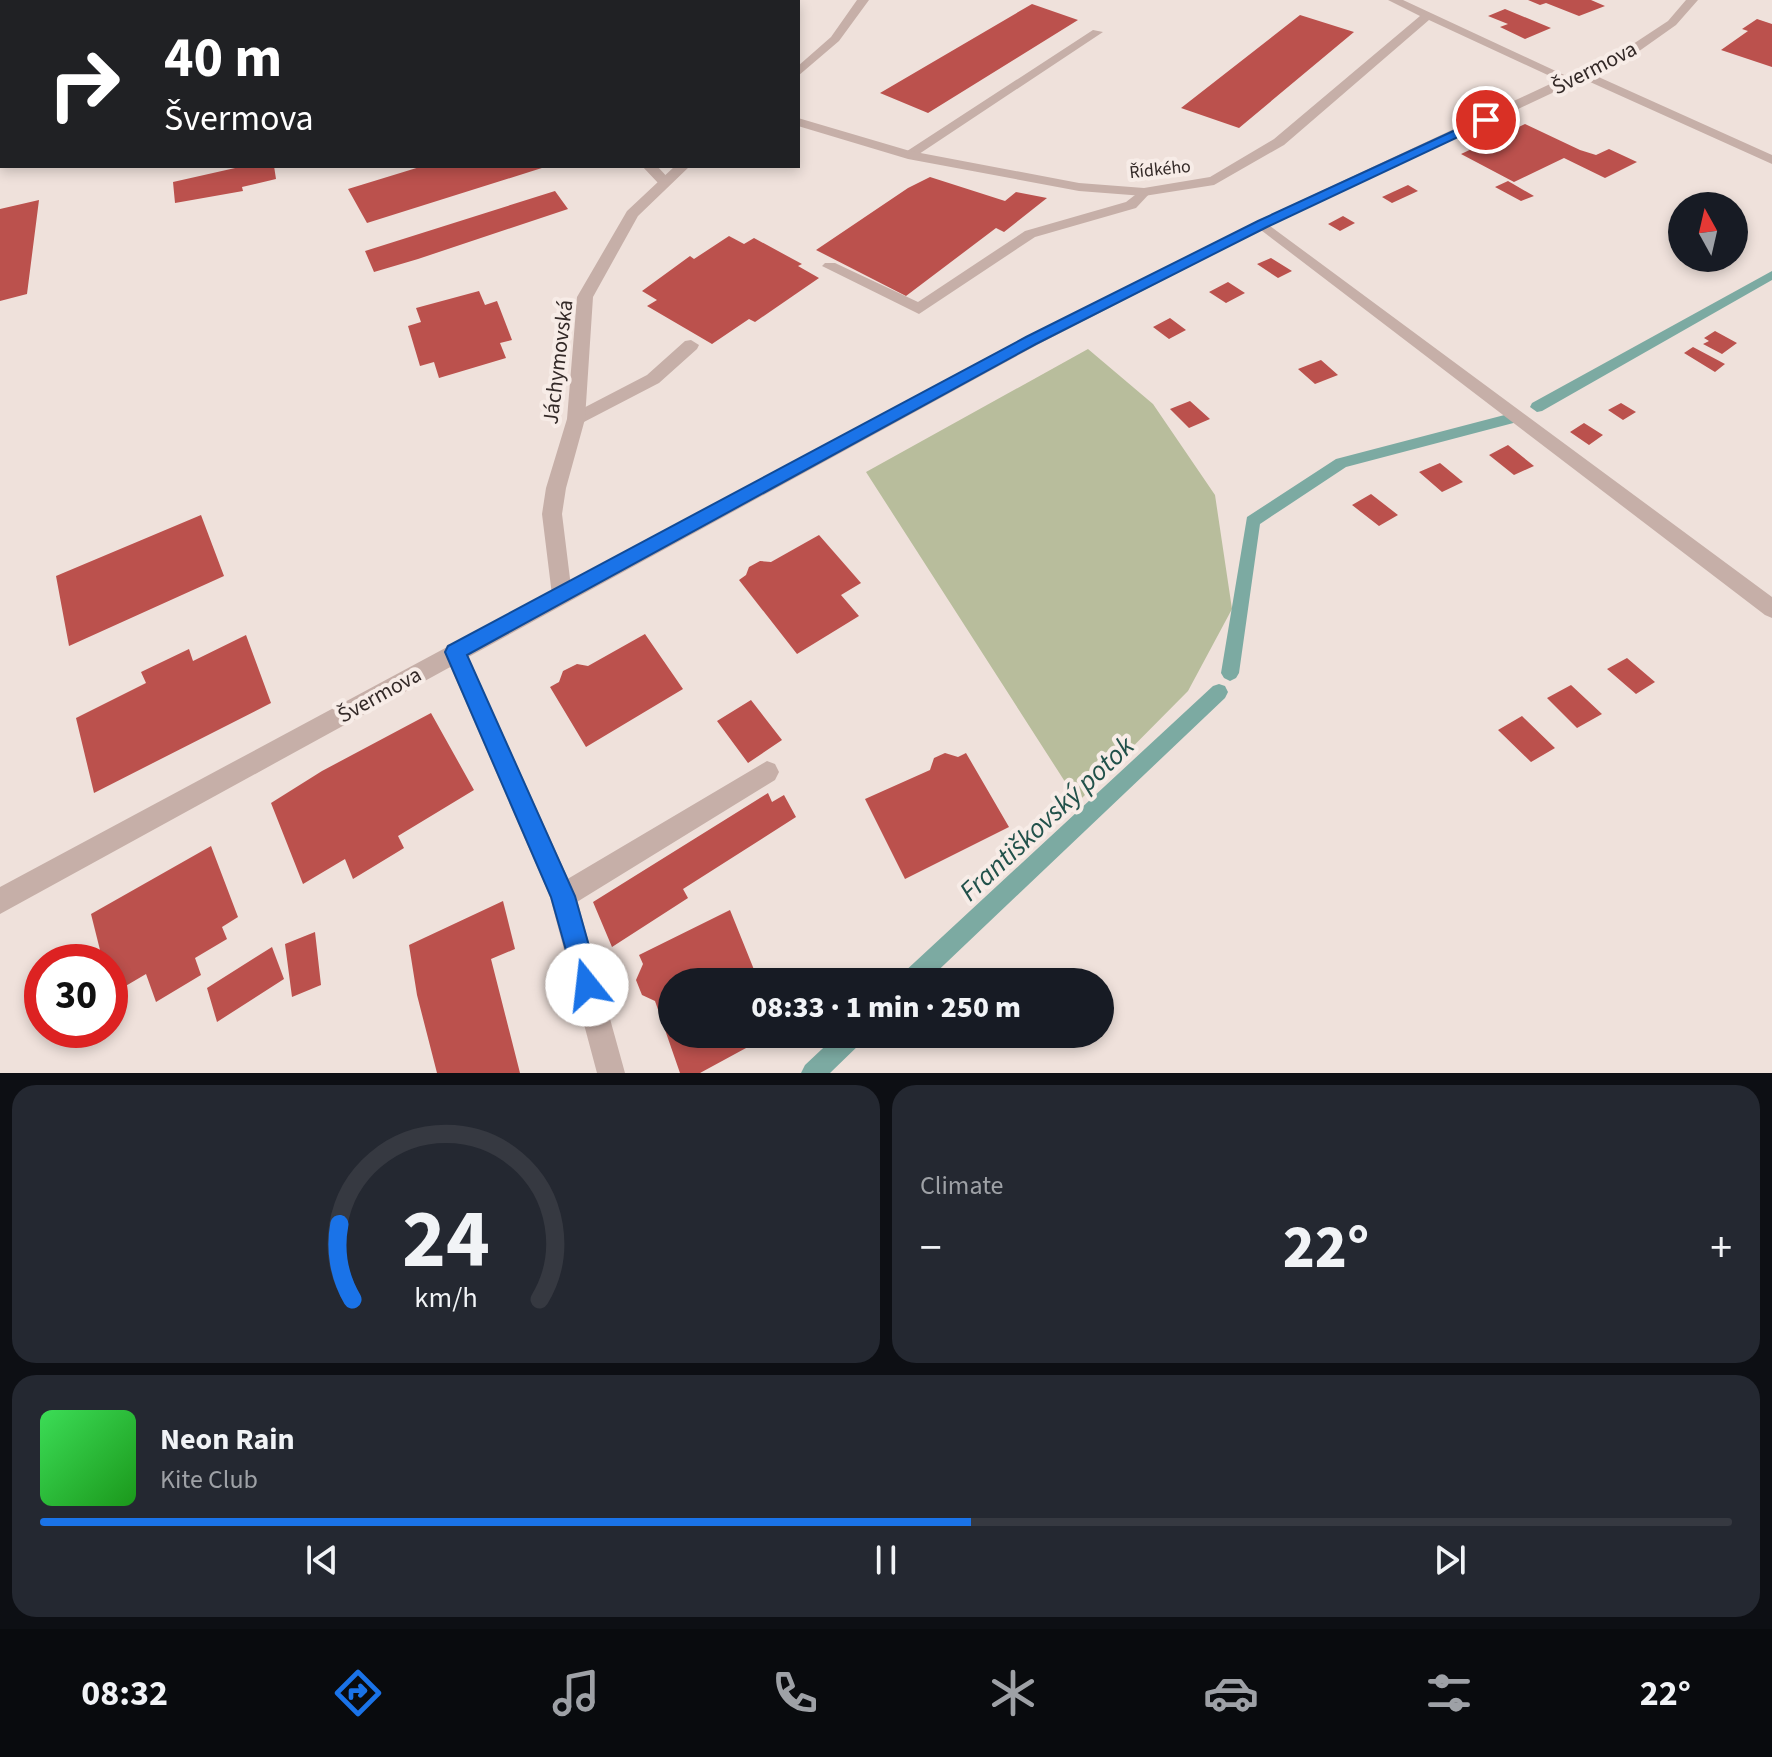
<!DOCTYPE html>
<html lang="en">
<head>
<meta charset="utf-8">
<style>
	:root { --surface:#171b24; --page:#242831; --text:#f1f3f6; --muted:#9ea1a6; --line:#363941; --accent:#1a73e8 }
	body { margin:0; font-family:"Source Sans 3",sans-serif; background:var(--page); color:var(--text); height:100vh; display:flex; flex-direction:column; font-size:30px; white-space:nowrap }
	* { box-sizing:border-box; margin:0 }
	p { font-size:26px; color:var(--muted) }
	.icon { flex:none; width:44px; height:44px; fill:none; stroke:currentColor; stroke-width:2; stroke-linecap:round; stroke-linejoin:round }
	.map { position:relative; height:1073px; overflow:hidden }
	.drawer { display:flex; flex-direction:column; gap:12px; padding:12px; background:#0d0f14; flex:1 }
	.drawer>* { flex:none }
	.top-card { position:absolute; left:0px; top:0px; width:800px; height:168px; box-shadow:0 4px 12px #0003; background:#202124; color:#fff; overflow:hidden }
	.needle { width:52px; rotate:352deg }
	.buttons { position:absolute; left:1668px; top:192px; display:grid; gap:16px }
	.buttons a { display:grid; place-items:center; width:80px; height:80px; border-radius:50%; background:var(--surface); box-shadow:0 4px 12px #0003; font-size:40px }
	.speed { position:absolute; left:24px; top:944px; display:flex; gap:16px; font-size:40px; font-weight:700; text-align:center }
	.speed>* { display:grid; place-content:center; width:104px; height:104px; border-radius:50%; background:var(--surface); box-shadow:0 4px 12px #0003; line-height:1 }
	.speed .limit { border:12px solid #d22; background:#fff; color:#111 }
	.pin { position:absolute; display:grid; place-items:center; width:68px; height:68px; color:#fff; margin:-34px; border:4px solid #fff; border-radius:50%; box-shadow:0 2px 8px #0007 }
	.me { position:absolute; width:88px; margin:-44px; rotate:344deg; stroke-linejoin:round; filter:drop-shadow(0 0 6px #0008) }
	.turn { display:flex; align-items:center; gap:28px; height:168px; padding:0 32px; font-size:36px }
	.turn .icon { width:104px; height:104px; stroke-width:2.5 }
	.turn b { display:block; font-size:56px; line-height:68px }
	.big { font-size:60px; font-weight:800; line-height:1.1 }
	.drawer .tile { flex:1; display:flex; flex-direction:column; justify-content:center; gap:12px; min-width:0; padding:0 28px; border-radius:24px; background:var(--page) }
	.drawer .dial { align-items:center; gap:0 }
	.dial svg { height:208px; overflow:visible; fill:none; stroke:var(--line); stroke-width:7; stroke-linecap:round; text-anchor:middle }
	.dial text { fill:var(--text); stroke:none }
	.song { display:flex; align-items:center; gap:24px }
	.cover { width:96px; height:96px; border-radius:12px; background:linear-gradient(135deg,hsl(130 70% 55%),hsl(120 70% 35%)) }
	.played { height:8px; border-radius:4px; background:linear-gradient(90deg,var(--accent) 55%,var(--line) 55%) }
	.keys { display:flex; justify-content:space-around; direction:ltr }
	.heat { display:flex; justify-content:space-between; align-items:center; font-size:44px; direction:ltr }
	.drawer .tiles { flex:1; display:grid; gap:12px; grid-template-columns:1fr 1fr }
	.tile:last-child { grid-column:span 2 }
	.trip { position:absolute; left:658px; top:968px; width:456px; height:80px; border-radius:40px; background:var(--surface); box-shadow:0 4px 12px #0003; font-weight:800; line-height:80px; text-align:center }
	.tab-bar { display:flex; height:128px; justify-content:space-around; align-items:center; background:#090b0e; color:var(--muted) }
	.tab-bar .icon { width:56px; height:56px }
	.tab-bar .on { color:var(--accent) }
	.tab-bar b { font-size:36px; color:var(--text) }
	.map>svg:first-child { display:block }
	.green { fill:#b8bd9c }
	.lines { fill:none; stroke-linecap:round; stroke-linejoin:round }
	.stream { fill:#7caaa2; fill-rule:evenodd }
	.building { fill:#bb514d }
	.service { fill:#c6afa8; fill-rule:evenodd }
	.minor { fill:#c6afa8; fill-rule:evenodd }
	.tertiary { fill:#c6afa8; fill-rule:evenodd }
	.route { fill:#1a73e8; stroke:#114b97; stroke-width:2 }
	.labels { text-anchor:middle; stroke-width:8; stroke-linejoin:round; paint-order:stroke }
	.far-street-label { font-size:18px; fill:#332927; stroke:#f7ece7 }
	.street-label { font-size:22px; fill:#332927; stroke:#f7ece7 }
	.near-water-label { font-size:28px; font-style:italic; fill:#21514a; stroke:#f7ece7 }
</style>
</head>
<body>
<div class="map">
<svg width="1772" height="1073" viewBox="0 0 1772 1073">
	<rect width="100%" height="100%" fill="#efe1db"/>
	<path class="green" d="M0 0H242L2 2 0 73Z
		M1088 349 1153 404 1215 495 1232 609 1188 691 1078 802 866 472Z"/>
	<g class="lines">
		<path class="stream" d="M1772 271V280L1542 411 1537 412 1530 407 1532 403Z
			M1516 412 1521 413 1523 417 1521 421 1346 467 1260 524 1239 673 1236 678 1230 681 1224 678 1221 673 1247 517 1336 459Z
			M1219 684 1225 686 1228 692 1225 698 926 982H899L902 974 1213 686Z
			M838 1034H865L862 1042 830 1073H801L805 1065Z"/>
	</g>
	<path class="building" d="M1528 0H1591L1605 6 1579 16 1546 3 1540 5Z
		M1032 4 1078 20 928 113 880 93Z
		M1505 9 1551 28 1525 39 1500 27 1508 24 1488 16Z
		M1300 15 1354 32 1239 128 1181 108Z
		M1757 19 1772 24V67L1721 50 1748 31 1742 29Z
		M1525 124 1580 150 1596 155 1609 149 1637 162 1605 178 1564 158 1514 182 1461 154Z
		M244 166H274L276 179 242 187 243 191 175 203 173 182Z
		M423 166H545V167L367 223 348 189Z
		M930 177 1005 201 1016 192 1047 198 1004 232 996 228 906 296 816 250 908 188Z
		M1508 181 1534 196 1521 201 1495 187Z
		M1408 185 1418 191 1392 203 1382 197Z
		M555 191 568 209 418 259 374 272 365 251Z
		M39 200 27 294 0 301V209Z
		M1343 216 1355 223 1340 231 1328 224Z
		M729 236 744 244 754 238 802 264 798 266 819 278 755 322 749 319 712 344 647 306 657 300 642 291 690 256 694 259Z
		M1271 258 1292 271 1278 278 1257 264Z
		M1228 282 1245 293 1226 303 1209 292Z
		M479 291 485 305 497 301 512 340 500 343 506 358 439 378 434 362 420 366 408 326 421 322 416 308Z
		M1170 318 1186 330 1169 339 1153 327Z
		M1715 331 1737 343 1722 354 1703 344 1709 341 1704 338Z
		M1693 347 1725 364 1715 372 1684 353Z
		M1321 360 1338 375 1315 384 1298 369Z
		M1190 401 1210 419 1189 428 1170 409Z
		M1621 403 1636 412 1623 420 1608 410Z
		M1584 423 1603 435 1589 445 1570 432Z
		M1508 445 1534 466 1514 475 1489 455Z
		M1440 463 1463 482 1442 492 1419 472Z
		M1371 494 1398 515 1379 526 1352 505Z
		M201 515 224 576 69 646 56 576Z
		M819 535 861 583 841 595 859 616 797 654 739 580 746 575 749 567 760 561 771 562Z
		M645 634 683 689 586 747 550 687 559 682 563 671 577 664 588 666Z
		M246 635 271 703 94 793 76 718 146 683 141 672 189 649 193 661Z
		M1627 658 1655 682 1636 694 1607 669Z
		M1571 685 1602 714 1577 728 1547 698Z
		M751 700 782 740 748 763 717 721Z
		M431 713 474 790 398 836 404 848 353 879 345 859 303 884 271 803 322 771Z
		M1522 716 1555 748 1531 762 1498 730Z
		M945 753 958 757 966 753 1009 827 905 879 865 799 930 770 934 758Z
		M768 793 772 802 784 795 796 817 683 889 688 898 612 947 593 902Z
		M211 846 238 917 222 927 227 939 195 958 201 975 156 1002 146 974 112 994 110 962H103L91 914Z
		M503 901 515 949 491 959 520 1073H437L417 995 409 945Z
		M730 910 759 982H672V1034H772L700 1073H680L655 1001 642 995 636 980 643 964 639 955Z
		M315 932 321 985 292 997 285 944Z
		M272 947 284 979 217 1022 207 988Z"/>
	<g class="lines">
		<path class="service" d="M465 0H477L479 2H467Z
			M1093 30 1103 32 913 158 901 155Z
			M1583 70 1772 155V164L1579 77 1577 74Z
			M642 166H657L671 181 669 184H659Z
			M1144 188 1151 192 1136 208 1035 237 919 314 822 266 825 263H835L918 302 1025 231 1126 202Z
			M1262 220 1772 597V618L1765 615 1257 227V221Z
			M691 340 699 345 697 349 659 383 582 423H570L567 419 570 415 647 375 685 341Z
			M767 761 775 764 779 772 775 780 572 905 563 909 554 905 550 896 554 887Z"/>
		<path class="minor" d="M857 0H869L839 41 798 76V66L831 37Z
			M1388 0H1403L1575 80 1565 83 1429 20 1284 145 1214 185 1144 196 1079 191 908 159 798 126V118L910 151 1079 183 1144 188 1210 177 1274 139 1420 16Z
			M675 166H690L638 216 593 297 585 419 566 488 562 514 572 595 569 601 562 604 555 601 552 595 542 514 546 488 567 419 577 297 627 211Z
			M455 643 463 645 466 652 576 896 625 1073H597L550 897 444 652 447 645Z"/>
		<path class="tertiary" d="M1686 0H1698L1676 25 1635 54 1267 227 1037 345 0 914V887L1025 337 1257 221 1627 48 1668 21Z"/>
	</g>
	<path class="route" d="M1486 116 1492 120 1490 122 1267 227 1036 344 467 655 575 896 600 985 596 993 587 997 578 993 551 897 445 652 448 646 1026 337 1258 221Z"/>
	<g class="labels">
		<g class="far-street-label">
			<text transform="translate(1160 169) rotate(-6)" y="6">Řídkého</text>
		</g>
		<g class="street-label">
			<text transform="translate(1594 67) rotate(-27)" y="8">Švermova</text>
			<text transform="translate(557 362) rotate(-83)" y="8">Jáchymovská</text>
			<text transform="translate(379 694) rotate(-29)" y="8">Švermova</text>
		</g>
		<g class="near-water-label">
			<text transform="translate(1046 818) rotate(-43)" y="10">Františkovský potok</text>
		</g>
	</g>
</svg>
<div class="buttons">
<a><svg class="needle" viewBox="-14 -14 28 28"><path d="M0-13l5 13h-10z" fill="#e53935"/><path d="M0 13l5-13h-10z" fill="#9ea1a6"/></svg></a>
</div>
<div class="speed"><div class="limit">30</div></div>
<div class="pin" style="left:1486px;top:120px;background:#d93025"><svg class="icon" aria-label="arrive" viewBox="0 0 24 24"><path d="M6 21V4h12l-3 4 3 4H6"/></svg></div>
<svg class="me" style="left:587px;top:985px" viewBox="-20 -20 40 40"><circle r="19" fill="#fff"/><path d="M0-13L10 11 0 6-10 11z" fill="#1a73e8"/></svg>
<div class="trip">08:33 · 1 min · 250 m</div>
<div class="top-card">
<div class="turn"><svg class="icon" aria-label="right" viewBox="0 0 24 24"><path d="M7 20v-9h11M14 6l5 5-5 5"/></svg><div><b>40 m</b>Švermova</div></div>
</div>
</div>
<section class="drawer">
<div class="tiles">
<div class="tile dial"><svg viewBox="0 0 100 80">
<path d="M14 69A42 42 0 1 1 86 69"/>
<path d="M14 69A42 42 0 0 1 9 40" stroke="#1a73e8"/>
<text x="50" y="56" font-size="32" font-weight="700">24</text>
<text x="50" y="72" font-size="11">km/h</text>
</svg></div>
<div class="tile"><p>Climate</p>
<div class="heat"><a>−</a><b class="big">22°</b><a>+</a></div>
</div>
<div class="tile">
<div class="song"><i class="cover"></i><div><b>Neon Rain</b><p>Kite Club</p></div></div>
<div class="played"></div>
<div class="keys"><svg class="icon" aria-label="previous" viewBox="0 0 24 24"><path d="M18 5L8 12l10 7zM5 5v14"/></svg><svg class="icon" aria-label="pause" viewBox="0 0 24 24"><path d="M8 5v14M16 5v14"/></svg><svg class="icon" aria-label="next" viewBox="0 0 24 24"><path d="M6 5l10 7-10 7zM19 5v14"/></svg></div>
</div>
</div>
</section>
<nav class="tab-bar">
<b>08:32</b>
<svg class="icon on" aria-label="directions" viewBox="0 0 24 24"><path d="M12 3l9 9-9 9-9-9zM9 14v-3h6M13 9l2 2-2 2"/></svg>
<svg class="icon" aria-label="music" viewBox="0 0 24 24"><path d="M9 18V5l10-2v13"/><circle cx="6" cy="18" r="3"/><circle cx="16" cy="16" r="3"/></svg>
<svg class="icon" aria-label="phone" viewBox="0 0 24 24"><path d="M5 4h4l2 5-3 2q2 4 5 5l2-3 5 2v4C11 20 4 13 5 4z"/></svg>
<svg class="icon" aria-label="climate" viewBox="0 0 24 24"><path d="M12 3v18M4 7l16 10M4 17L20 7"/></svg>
<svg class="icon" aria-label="car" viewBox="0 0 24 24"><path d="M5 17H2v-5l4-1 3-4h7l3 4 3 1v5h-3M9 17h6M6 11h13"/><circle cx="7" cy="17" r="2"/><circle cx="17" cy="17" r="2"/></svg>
<svg class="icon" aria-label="filters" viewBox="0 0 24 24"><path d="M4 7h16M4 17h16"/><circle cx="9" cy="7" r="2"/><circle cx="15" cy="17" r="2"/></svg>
<b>22°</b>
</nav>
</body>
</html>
